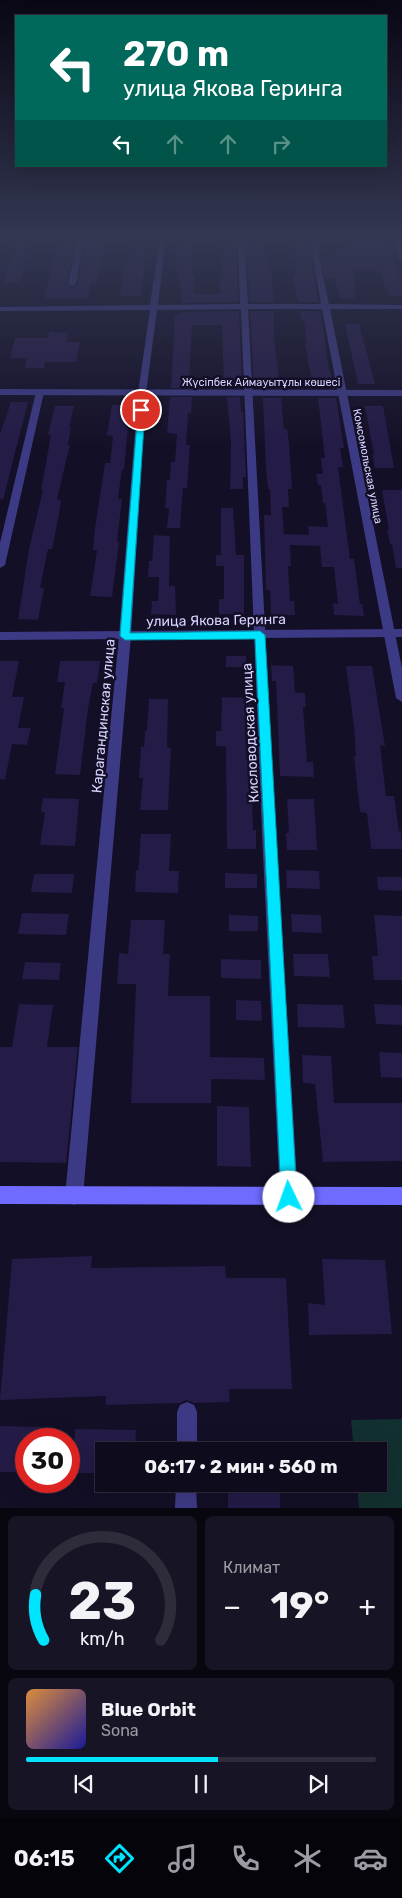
<!DOCTYPE html>
<html lang="ru">
<head>
<meta charset="utf-8">
<style>
	:root { --surface:#0e0b1c; --page:#171425; --text:#f1f3f6; --muted:#9b9ba3; --line:#2e2b3b; --accent:#00e5ff }
	body { margin:0; font-family:Rubik,sans-serif; background:var(--page); color:var(--text); height:100vh; display:flex; flex-direction:column; font-size:19px; white-space:nowrap }
	* { box-sizing:border-box; margin:0 }
	p { font-size:16px; color:var(--muted) }
	.icon { flex:none; width:28px; height:28px; fill:none; stroke:currentColor; stroke-width:2; stroke-linecap:round; stroke-linejoin:round }
	.map { position:relative; height:1508px; overflow:hidden }
	.panel { display:flex; flex-direction:column; gap:8px; padding:8px; background:#08060f; flex:1 }
	.panel>* { flex:none }
	.guide { position:absolute; left:15px; top:15px; width:372px; height:152px; border-radius:0px; box-shadow:0 5px 20px #0002,0 0 0 1px var(--line); background:#00695c; color:#fff; overflow:hidden }
	.speed { position:absolute; left:15px; top:1428px; display:flex; gap:10px; font-size:25px; font-weight:700; text-align:center }
	.speed>* { display:grid; place-content:center; width:65px; height:65px; border-radius:50%; background:var(--surface); box-shadow:0 5px 20px #0002,0 0 0 1px var(--line); line-height:1 }
	.speed .limit { border:8px solid #d22; background:#fff; color:#111 }
	.pin { position:absolute; display:grid; place-items:center; width:42px; height:42px; color:#fff; margin:-21px; border:2px solid #fff; border-radius:50%; box-shadow:0 1px 5px #0007 }
	.me { position:absolute; width:55px; margin:-28px; rotate:357deg; stroke-linejoin:round; filter:drop-shadow(0 0 4px #0008) }
	.turn { display:flex; align-items:center; gap:18px; height:105px; padding:0 25px; font-size:22px }
	.turn .icon { width:65px; height:65px; stroke-width:2.5 }
	.turn b { display:block; font-size:35px; line-height:42px }
	.lanes { display:flex; align-items:center; height:48px; padding:0 25px; background:#0003; justify-content:center; gap:25px; direction:ltr }
	.lanes .off { opacity:.35 }
	.big { font-size:38px; font-weight:700; line-height:1.1 }
	.panel .widget { flex:1; display:flex; flex-direction:column; justify-content:center; gap:8px; min-width:0; padding:0 18px; border-radius:8px; background:var(--page) }
	.panel .dial { align-items:center; gap:0 }
	.dial svg { height:130px; overflow:visible; fill:none; stroke:var(--line); stroke-width:7; stroke-linecap:round; text-anchor:middle }
	.dial text { fill:var(--text); stroke:none }
	.song { display:flex; align-items:center; gap:15px }
	.cover { width:60px; height:60px; border-radius:8px; background:linear-gradient(135deg,hsl(30 70% 55%),hsl(240 70% 35%)) }
	.played { height:5px; border-radius:2px; background:linear-gradient(90deg,var(--accent) 55%,var(--line) 55%) }
	.keys { display:flex; justify-content:space-around; direction:ltr }
	.heat { display:flex; justify-content:space-between; align-items:center; font-size:28px; direction:ltr }
	.panel .tiles { flex:1; display:grid; gap:8px; grid-template-columns:1fr 1fr }
	.widget:last-child { grid-column:span 2 }
	.trip { position:absolute; left:95px; top:1442px; width:292px; height:50px; border-radius:0px; background:var(--surface); box-shadow:0 5px 20px #0002,0 0 0 1px var(--line); font-weight:700; line-height:50px; text-align:center }
	.menu { display:flex; height:80px; justify-content:space-around; align-items:center; background:#06040b; color:var(--muted) }
	.menu .icon { width:35px; height:35px }
	.menu .on { color:var(--accent) }
	.menu b { font-size:22px; color:var(--text) }
	.map>svg:first-child { display:block }
	.green { fill:#12302f }
	.building { fill:#241b47 }
	.lines { fill:none; stroke-linecap:round; stroke-linejoin:round }
	.minor { fill:#3d3a85; fill-rule:evenodd }
	.tertiary { fill:#3d3a85; fill-rule:evenodd }
	.secondary { fill:#6f6bff; fill-rule:evenodd }
	.route { fill:#00e5ff; stroke:#0095a6 }
	.labels { text-anchor:middle; stroke-width:5; stroke-linejoin:round; paint-order:stroke }
	.far-street-label { font-size:11px; fill:#d9d4ff; stroke:#130f26 }
	.street-label { font-size:14px; fill:#d9d4ff; stroke:#130f26 }
</style>
</head>
<body>
<div class="map">
<svg width="402" height="1508" viewBox="0 0 402 1508">
	<rect width="100%" height="100%" fill="#130f26"/>
	<path class="green" d="M402 1419V1508H359L357 1484H379V1451H354L351 1420Z"/>
	<path class="building" d="M17 238H31L20 282H4Z
		M60 238H76L66 284 71 288 78 284 86 238H106L97 283H90L88 298H44Z
		M178 238H192V276H194V292L196 294H220V276H222L221 242H236L238 302 181 303 182 289H180V280H178L176 264Z
		M249 238H263L267 268H271L274 302H250L246 242H249Z
		M294 238H308L318 302H299L297 299 293 275H297L292 242H295Z
		M343 240 387 241 402 284V296H389L380 272H378L377 269H352L356 288H353L356 298H340L335 278H325L321 259H333L331 249H345Z
		M132 242H147L141 296H120L124 266H126L127 258H130Z
		M239 311 242 388H224L222 325H192L189 381H193L192 388H171L175 315H181V312Z
		M250 311H274V338L280 388H254Z
		M300 311H319L321 314 329 369 335 388 313 387 305 344H307L304 320H301Z
		M345 324H359L375 384H358Z
		M49 332 68 333 66 342H80L76 362H45L44 368H25L27 358H10L15 338H48Z
		M170 397H192L191 413H188L186 445H190L187 488H183L180 528H167L169 508H165L167 480H170L171 462H175L177 434 167 433Z
		M227 397H240L241 412H243L246 477H243V489H230L231 442Z
		M263 398H281L284 429H287L289 443 292 489H288L289 507H282L284 534 309 535 308 526 328 527 325 503H323L321 485H318L316 474H323L321 458H325L318 398H336L344 448H340L343 467H338L350 559H354L360 604H362L364 616 334 615 333 603 338 604 334 567H322L320 546 290 545 291 566H288L290 601H294L295 615H271L270 590H266L264 515H271L270 489H268L266 469Z
		M11 402H28L3 500 0 499V434Z
		M112 405H129L126 428H128L124 469H122L118 499H122L117 542H119L112 597 90 596 97 550H93L95 528 105 463H110L113 436 107 435Z
		M55 406H74L69 427H71L68 445H70L57 499 61 500 58 520 52 549H48L40 588H44L38 620 18 619 29 549 43 490H41L51 435H48Z
		M365 406H383L394 468H375L372 454 374 455Z
		M382 490H402V568H396L392 544H390L387 530H389Z
		M221 508H233L236 555H244V614H219V599H224V566H216V555H221Z
		M154 535 170 536 169 586H175L176 615 151 614 152 601H158L159 577H148L149 561H152Z
		M226 656H246V667H226Z
		M0 661H19L12 697H24L18 728H31L27 745 12 744 5 780 0 779Z
		M60 661H100L97 683H93L88 709 80 775 55 774 64 708H61L65 682H57Z
		M271 665 293 666 295 693H305L306 707H303L307 762H313L314 777 280 776 276 681H272Z
		M346 666H372L385 746 380 745 386 796H394L399 831H401L402 849H371L367 813 360 812 354 756H356L354 727Z
		M222 697 251 698V711H245L246 760H251L253 830H256V849H227L226 747 216 746V731H221Z
		M149 699H168L167 747 171 748 168 810H140L143 778H139L141 747H144L145 731H147Z
		M43 798 79 799 75 846 40 845 45 812H41Z
		M287 799H314L317 850H287L286 833H289Z
		M141 834H171L169 871H179L178 893 135 892 136 870 138 871Z
		M286 870 319 871 320 889 287 888Z
		M225 873 257 874V888H225Z
		M34 874H74L72 893 31 892Z
		M377 877H402V891L378 890Z
		M22 913 69 914 66 935 18 934Z
		M291 914 321 915 322 933 292 932Z
		M229 915 258 916V931H229Z
		M374 915 402 916V980H374L372 956H378Z
		M131 920H165L163 954H170L168 996H210V1057L264 1058 265 1080 211 1079V1103H131L136 984H117L119 953 128 954Z
		M293 954H328L330 977 294 976Z
		M221 959 261 960V979L221 978Z
		M25 962 61 963 59 980 22 979Z
		M236 1000 261 1001 262 1021 236 1020Z
		M19 1004 53 1005 47 1047H78L66 1163 0 1162V1047H12Z
		M297 1004 343 1005 345 1028 298 1027Z
		M374 1004 402 1005V1025L376 1024Z
		M379 1052 402 1053V1078L381 1077Z
		M302 1055 331 1056 334 1103H402V1161L323 1162 315 1084 303 1083Z
		M217 1106 249 1107 251 1167 217 1166Z
		M92 1256 91 1268 225 1266 226 1278H286L292 1389H229L230 1402 194 1403 186 1400 180 1403 106 1405V1396L0 1400 12 1259Z
		M322 1259 385 1260 392 1334 309 1335 308 1303 325 1305Z
		M0 1426 43 1427 42 1439H26V1472H0Z
		M75 1429 136 1430 135 1451H104V1473H72Z
		M228 1484H280V1508H228Z"/>
	<g class="lines">
		<path class="minor" d="M78 238H84L76 284 72 286 68 284Z
			M160 238H166L158 305 240 304 238 238H244L248 304H321L313 257 312 238H318L319 257 329 304 402 305V309H330L402 668V702L396 698 322 309H248L276 834 298 1197 295 1203 289 1206 283 1203 280 1197 262 834 241 309 157 310 146 393 131 636 83 1196 80 1202 74 1205 68 1202 65 1196 119 636 138 393 150 310 0 311V307L150 305Z
			M393 238H399L402 247V260L399 258Z
			M40 389 44 392 5 565 0 568V543L36 392Z
			M187 1402 194 1405 197 1412V1451H177V1412L180 1405Z
			M176 1484H196L197 1508H175Z"/>
		<path class="tertiary" d="M0 389 402 390V396L0 395Z
			M402 629V637L0 640V632Z"/>
		<path class="secondary" d="M0 1186 402 1187V1205L0 1204Z"/>
	</g>
	<linearGradient id="sky" x2="0" y2="1"><stop stop-color="#0a0815"/><stop offset="0.53" stop-color="#333752"/><stop offset="1" stop-color="#333752" stop-opacity="0"/></linearGradient>
	<rect width="402" height="449" fill="url(#sky)"/>
	<path class="route" d="M138 409 145 410 130 633 260 631 265 635 297 1197 295 1202 289 1205 284 1202 281 1197 255 639 125 640 120 636Z"/>
	<g class="labels">
		<g class="far-street-label">
			<text x="261" y="386">Жүсіпбек Аймауытұлы көшесі</text>
			<text transform="translate(368 466) rotate(79)" y="4">Комсомольская улица</text>
		</g>
		<g class="street-label">
			<text transform="translate(216 620) rotate(-1)" y="5">улица Якова Геринга</text>
			<text transform="translate(103 716) rotate(-85)" y="5">Карагандинская улица</text>
			<text transform="translate(250 733) rotate(-93)" y="5">Кисловодская улица</text>
		</g>
	</g>
</svg>
<div class="speed"><div class="limit">30</div></div>
<div class="pin" style="left:141px;top:410px;background:#d93025"><svg class="icon" aria-label="arrive" viewBox="0 0 24 24"><path d="M6 21V4h12l-3 4 3 4H6"/></svg></div>
<svg class="me" style="left:289px;top:1197px" viewBox="-20 -20 40 40"><circle r="19" fill="#fff"/><path d="M0-13L10 11 0 6-10 11z" fill="#00e5ff"/></svg>
<div class="trip">06:17 · 2 мин · 560 m</div>
<div class="guide">
<div class="turn"><svg class="icon" aria-label="left" viewBox="0 0 24 24"><path d="M17 20v-9H6M10 6l-5 5 5 5"/></svg><div><b>270 m</b>улица Якова Геринга</div></div>
<div class="lanes"><svg class="icon" aria-label="left" viewBox="0 0 24 24"><path d="M17 20v-9H6M10 6l-5 5 5 5"/></svg><svg class="icon off" aria-label="ahead" viewBox="0 0 24 24"><path d="M12 20V5M6 11l6-6 6 6"/></svg><svg class="icon off" aria-label="ahead" viewBox="0 0 24 24"><path d="M12 20V5M6 11l6-6 6 6"/></svg><svg class="icon off" aria-label="right" viewBox="0 0 24 24"><path d="M7 20v-9h11M14 6l5 5-5 5"/></svg></div>
</div>
</div>
<section class="panel">
<div class="tiles">
<div class="widget dial"><svg viewBox="0 0 100 80">
<path d="M14 69A42 42 0 1 1 86 69"/>
<path d="M14 69A42 42 0 0 1 9 41" stroke="#00e5ff"/>
<text x="50" y="56" font-size="32" font-weight="700">23</text>
<text x="50" y="72" font-size="11">km/h</text>
</svg></div>
<div class="widget"><p>Климат</p>
<div class="heat"><a>−</a><b class="big">19°</b><a>+</a></div>
</div>
<div class="widget">
<div class="song"><i class="cover"></i><div><b>Blue Orbit</b><p>Sona</p></div></div>
<div class="played"></div>
<div class="keys"><svg class="icon" aria-label="previous" viewBox="0 0 24 24"><path d="M18 5L8 12l10 7zM5 5v14"/></svg><svg class="icon" aria-label="pause" viewBox="0 0 24 24"><path d="M8 5v14M16 5v14"/></svg><svg class="icon" aria-label="next" viewBox="0 0 24 24"><path d="M6 5l10 7-10 7zM19 5v14"/></svg></div>
</div>
</div>
</section>
<nav class="menu">
<b>06:15</b>
<svg class="icon on" aria-label="directions" viewBox="0 0 24 24"><path d="M12 3l9 9-9 9-9-9zM9 14v-3h6M13 9l2 2-2 2"/></svg>
<svg class="icon" aria-label="music" viewBox="0 0 24 24"><path d="M9 18V5l10-2v13"/><circle cx="6" cy="18" r="3"/><circle cx="16" cy="16" r="3"/></svg>
<svg class="icon" aria-label="phone" viewBox="0 0 24 24"><path d="M5 4h4l2 5-3 2q2 4 5 5l2-3 5 2v4C11 20 4 13 5 4z"/></svg>
<svg class="icon" aria-label="climate" viewBox="0 0 24 24"><path d="M12 3v18M4 7l16 10M4 17L20 7"/></svg>
<svg class="icon" aria-label="car" viewBox="0 0 24 24"><path d="M5 17H2v-5l4-1 3-4h7l3 4 3 1v5h-3M9 17h6M6 11h13"/><circle cx="7" cy="17" r="2"/><circle cx="17" cy="17" r="2"/></svg>
</nav>
</body>
</html>
